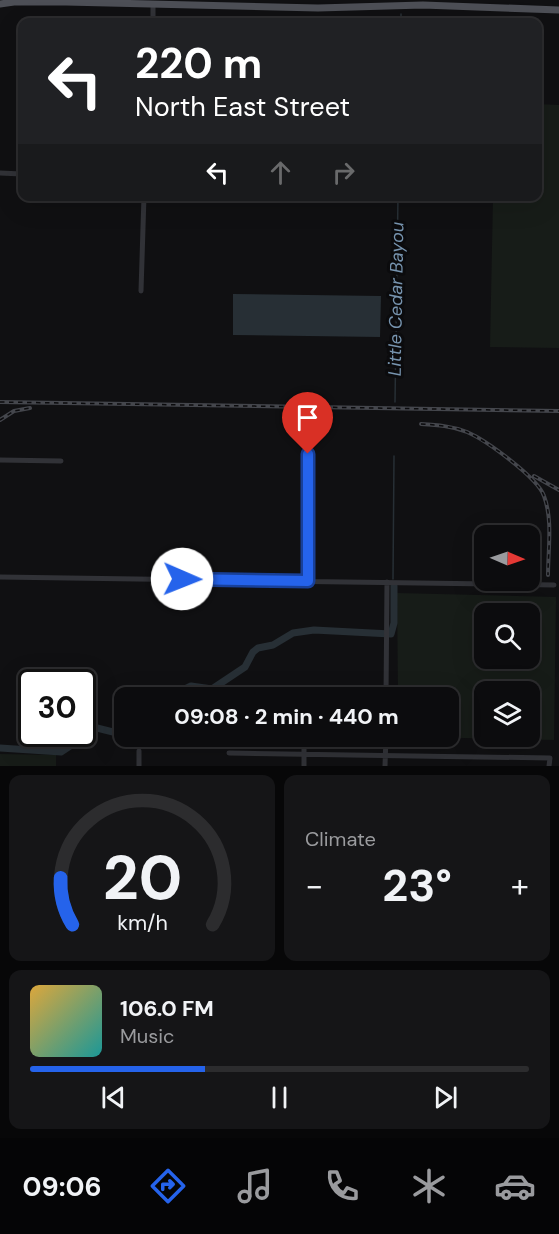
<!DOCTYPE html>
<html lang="en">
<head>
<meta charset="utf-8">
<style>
	:root { --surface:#0c0c0e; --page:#151517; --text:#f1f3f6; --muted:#9a9b9e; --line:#2c2c2e; --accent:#2563eb }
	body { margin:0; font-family:"DM Sans",sans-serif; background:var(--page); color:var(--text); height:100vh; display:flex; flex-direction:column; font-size:22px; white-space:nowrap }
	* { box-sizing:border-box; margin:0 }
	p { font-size:20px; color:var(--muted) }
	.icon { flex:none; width:33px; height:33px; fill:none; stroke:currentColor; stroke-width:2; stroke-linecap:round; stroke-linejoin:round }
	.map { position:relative; height:766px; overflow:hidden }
	.side { display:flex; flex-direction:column; gap:9px; padding:9px; background:#070708; flex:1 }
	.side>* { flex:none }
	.guide { position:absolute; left:18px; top:18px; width:524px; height:183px; border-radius:12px; box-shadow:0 6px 24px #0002,0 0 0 2px var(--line); background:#202124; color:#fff; overflow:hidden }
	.needle { width:39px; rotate:92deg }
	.buttons { position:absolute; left:474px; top:525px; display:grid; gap:12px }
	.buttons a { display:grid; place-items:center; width:66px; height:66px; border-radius:12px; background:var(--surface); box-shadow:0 6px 24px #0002,0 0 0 2px var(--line); font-size:30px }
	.speed { position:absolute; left:18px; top:669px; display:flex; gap:12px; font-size:30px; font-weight:700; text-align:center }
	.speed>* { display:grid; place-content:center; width:78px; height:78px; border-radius:50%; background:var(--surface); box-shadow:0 6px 24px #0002,0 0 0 2px var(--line); line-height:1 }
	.speed .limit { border:3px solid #111; border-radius:9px; background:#fff; color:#111 }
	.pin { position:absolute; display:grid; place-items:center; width:51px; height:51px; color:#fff; margin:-62px -26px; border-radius:50% 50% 50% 0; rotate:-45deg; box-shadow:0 0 6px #0007 }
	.pin .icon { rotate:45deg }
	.me { position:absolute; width:66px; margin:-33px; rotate:91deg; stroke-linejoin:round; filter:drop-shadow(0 0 4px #0008) }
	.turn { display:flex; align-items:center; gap:21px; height:126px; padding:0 18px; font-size:27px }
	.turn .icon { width:78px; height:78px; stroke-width:2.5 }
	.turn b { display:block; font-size:42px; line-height:51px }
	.lanes { display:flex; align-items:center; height:57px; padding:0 18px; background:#0003; justify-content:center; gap:30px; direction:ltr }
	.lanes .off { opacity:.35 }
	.big { font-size:45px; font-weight:700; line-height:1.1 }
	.side .widget { flex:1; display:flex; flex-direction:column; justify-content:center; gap:9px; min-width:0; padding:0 21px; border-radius:12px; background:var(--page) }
	.side .dial { align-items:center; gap:0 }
	.dial svg { height:156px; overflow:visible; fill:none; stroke:var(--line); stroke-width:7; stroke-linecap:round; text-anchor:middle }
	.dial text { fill:var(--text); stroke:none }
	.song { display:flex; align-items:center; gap:18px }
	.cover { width:72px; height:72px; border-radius:9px; background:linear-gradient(135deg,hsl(40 70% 55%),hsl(180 70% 35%)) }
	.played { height:6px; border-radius:3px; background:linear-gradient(90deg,var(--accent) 35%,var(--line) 35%) }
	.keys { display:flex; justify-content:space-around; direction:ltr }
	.heat { display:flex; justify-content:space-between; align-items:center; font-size:33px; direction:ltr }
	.side .tiles { flex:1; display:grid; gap:9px; grid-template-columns:1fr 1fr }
	.widget:last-child { grid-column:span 2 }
	.trip { position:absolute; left:114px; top:687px; width:345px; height:60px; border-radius:12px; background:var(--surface); box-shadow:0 6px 24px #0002,0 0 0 2px var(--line); font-weight:700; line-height:60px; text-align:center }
	.dock { display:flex; height:96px; justify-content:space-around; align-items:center; background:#050506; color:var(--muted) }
	.dock .icon { width:42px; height:42px }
	.dock .selected { color:var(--accent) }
	.dock b { font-size:27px; color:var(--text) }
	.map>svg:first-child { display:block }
	.green { fill:#171c18; fill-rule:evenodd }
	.water { fill:#272f35 }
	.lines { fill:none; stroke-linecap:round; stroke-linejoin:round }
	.stream { stroke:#272f35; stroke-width:1.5 }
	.river { stroke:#272f35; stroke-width:7 }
	.minor { stroke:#313237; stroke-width:5 }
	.major { stroke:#4d4f56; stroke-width:7 }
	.rail-casing { stroke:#44464c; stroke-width:4 }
	.rail { stroke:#0b0b0d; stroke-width:1.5; stroke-dasharray:4.5; stroke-linecap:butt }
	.route-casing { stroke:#184099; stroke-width:15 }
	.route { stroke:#2563eb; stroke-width:10 }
	.labels { text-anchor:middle; stroke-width:6; stroke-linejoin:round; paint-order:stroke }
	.water-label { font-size:18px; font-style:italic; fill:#7794af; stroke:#0b0b0d }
</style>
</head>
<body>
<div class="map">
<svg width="559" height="766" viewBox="0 0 559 766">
	<rect width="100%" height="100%" fill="#101012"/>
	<path class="green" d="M160 16 287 20 391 16V22H160Z
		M537 104 559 105V348L490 347 493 197 537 196Z
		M231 197 385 196V199L233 201Z
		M397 593 556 597 554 740 416 737 448 736V698L398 697ZM484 614H530V658H484ZM484 692H530V736H484Z
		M0 754 56 755V766H0Z"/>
	<path class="water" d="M233 294 381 296 380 337 233 335Z"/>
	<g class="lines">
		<path class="stream" d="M401 22V14
			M395 402 398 196
			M393 579 394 456"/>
		<path class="river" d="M167 698 191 686 212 689 245 667 253 652 258 648 273 645 293 633 314 630 391 634 394 623V586
			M0 748 61 752 97 728 113 732 124 730"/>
		<path class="minor" d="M153 22V4
			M0 173 22 174
			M141 291 144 196
			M0 460 61 461
			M0 577 554 585
			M308 581V455
			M233 694 387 697
			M386 697 387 582
			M229 753 550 758 549 766
			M139 766V751
			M304 766V736
			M385 766 386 736"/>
		<path class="major" d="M0 4 14 2H66L318 8 423 5 559 10"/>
		<g class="rail-casing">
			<path id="rail" d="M0 402 559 411
				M0 420 14 411 30 408
				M421 424C437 425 452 426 467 432 486 440 538 478 544 496 553 520 548 550 548 575
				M534 476 559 490"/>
		</g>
		<use href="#rail" class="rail"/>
	</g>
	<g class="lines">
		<g class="route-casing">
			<path id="route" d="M182 579 308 581V454"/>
		</g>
		<use href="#route" class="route"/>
	</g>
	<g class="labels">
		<g class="water-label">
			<text transform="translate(396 299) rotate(-89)" y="6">Little Cedar Bayou</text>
		</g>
	</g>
</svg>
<div class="buttons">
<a><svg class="needle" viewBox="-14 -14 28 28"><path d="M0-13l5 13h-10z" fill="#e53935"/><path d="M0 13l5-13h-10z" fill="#9a9b9e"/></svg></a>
<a><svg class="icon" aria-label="search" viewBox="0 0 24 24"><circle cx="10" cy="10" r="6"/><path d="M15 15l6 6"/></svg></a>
<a><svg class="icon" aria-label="layers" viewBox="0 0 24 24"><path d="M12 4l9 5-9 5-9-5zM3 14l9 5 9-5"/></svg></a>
</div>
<div class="speed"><div class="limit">30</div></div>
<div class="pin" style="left:308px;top:454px;background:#d93025"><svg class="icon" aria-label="arrive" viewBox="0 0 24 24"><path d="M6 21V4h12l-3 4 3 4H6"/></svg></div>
<svg class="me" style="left:182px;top:579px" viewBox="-20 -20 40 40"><circle r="19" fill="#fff"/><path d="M0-13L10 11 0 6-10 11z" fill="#2563eb"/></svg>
<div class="trip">09:08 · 2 min · 440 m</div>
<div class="guide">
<div class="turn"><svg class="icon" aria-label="left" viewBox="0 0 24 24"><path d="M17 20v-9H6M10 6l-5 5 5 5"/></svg><div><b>220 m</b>North East Street</div></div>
<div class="lanes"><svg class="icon" aria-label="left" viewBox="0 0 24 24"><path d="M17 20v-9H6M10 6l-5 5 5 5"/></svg><svg class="icon off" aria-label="ahead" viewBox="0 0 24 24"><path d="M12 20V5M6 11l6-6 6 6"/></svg><svg class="icon off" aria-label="right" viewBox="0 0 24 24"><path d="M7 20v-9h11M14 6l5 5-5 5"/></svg></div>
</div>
</div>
<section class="side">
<div class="tiles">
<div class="widget dial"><svg viewBox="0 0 100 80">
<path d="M14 69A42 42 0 1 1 86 69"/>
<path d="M14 69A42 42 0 0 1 8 45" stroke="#2563eb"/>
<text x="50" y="56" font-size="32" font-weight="700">20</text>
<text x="50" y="72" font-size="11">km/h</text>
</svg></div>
<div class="widget"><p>Climate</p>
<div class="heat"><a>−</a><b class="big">23°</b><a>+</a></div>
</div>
<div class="widget">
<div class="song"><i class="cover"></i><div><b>106.0 FM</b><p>Music</p></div></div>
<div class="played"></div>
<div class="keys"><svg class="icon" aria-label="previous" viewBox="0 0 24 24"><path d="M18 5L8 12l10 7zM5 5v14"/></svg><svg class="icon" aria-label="pause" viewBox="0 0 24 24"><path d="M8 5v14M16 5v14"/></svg><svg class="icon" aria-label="next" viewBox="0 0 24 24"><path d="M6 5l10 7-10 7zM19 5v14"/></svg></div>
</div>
</div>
</section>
<nav class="dock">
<b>09:06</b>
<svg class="icon selected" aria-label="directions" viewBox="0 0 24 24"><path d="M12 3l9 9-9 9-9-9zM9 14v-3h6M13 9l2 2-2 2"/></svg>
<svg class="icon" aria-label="music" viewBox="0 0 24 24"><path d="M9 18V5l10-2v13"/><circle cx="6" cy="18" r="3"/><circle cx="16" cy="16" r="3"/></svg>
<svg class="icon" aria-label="phone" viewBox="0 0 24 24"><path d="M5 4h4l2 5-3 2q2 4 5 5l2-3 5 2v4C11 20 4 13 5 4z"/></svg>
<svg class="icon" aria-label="climate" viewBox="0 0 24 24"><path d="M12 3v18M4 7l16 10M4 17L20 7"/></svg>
<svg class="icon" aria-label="car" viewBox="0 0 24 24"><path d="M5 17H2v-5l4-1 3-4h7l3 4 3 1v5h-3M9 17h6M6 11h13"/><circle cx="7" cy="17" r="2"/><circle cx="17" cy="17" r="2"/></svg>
</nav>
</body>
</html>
